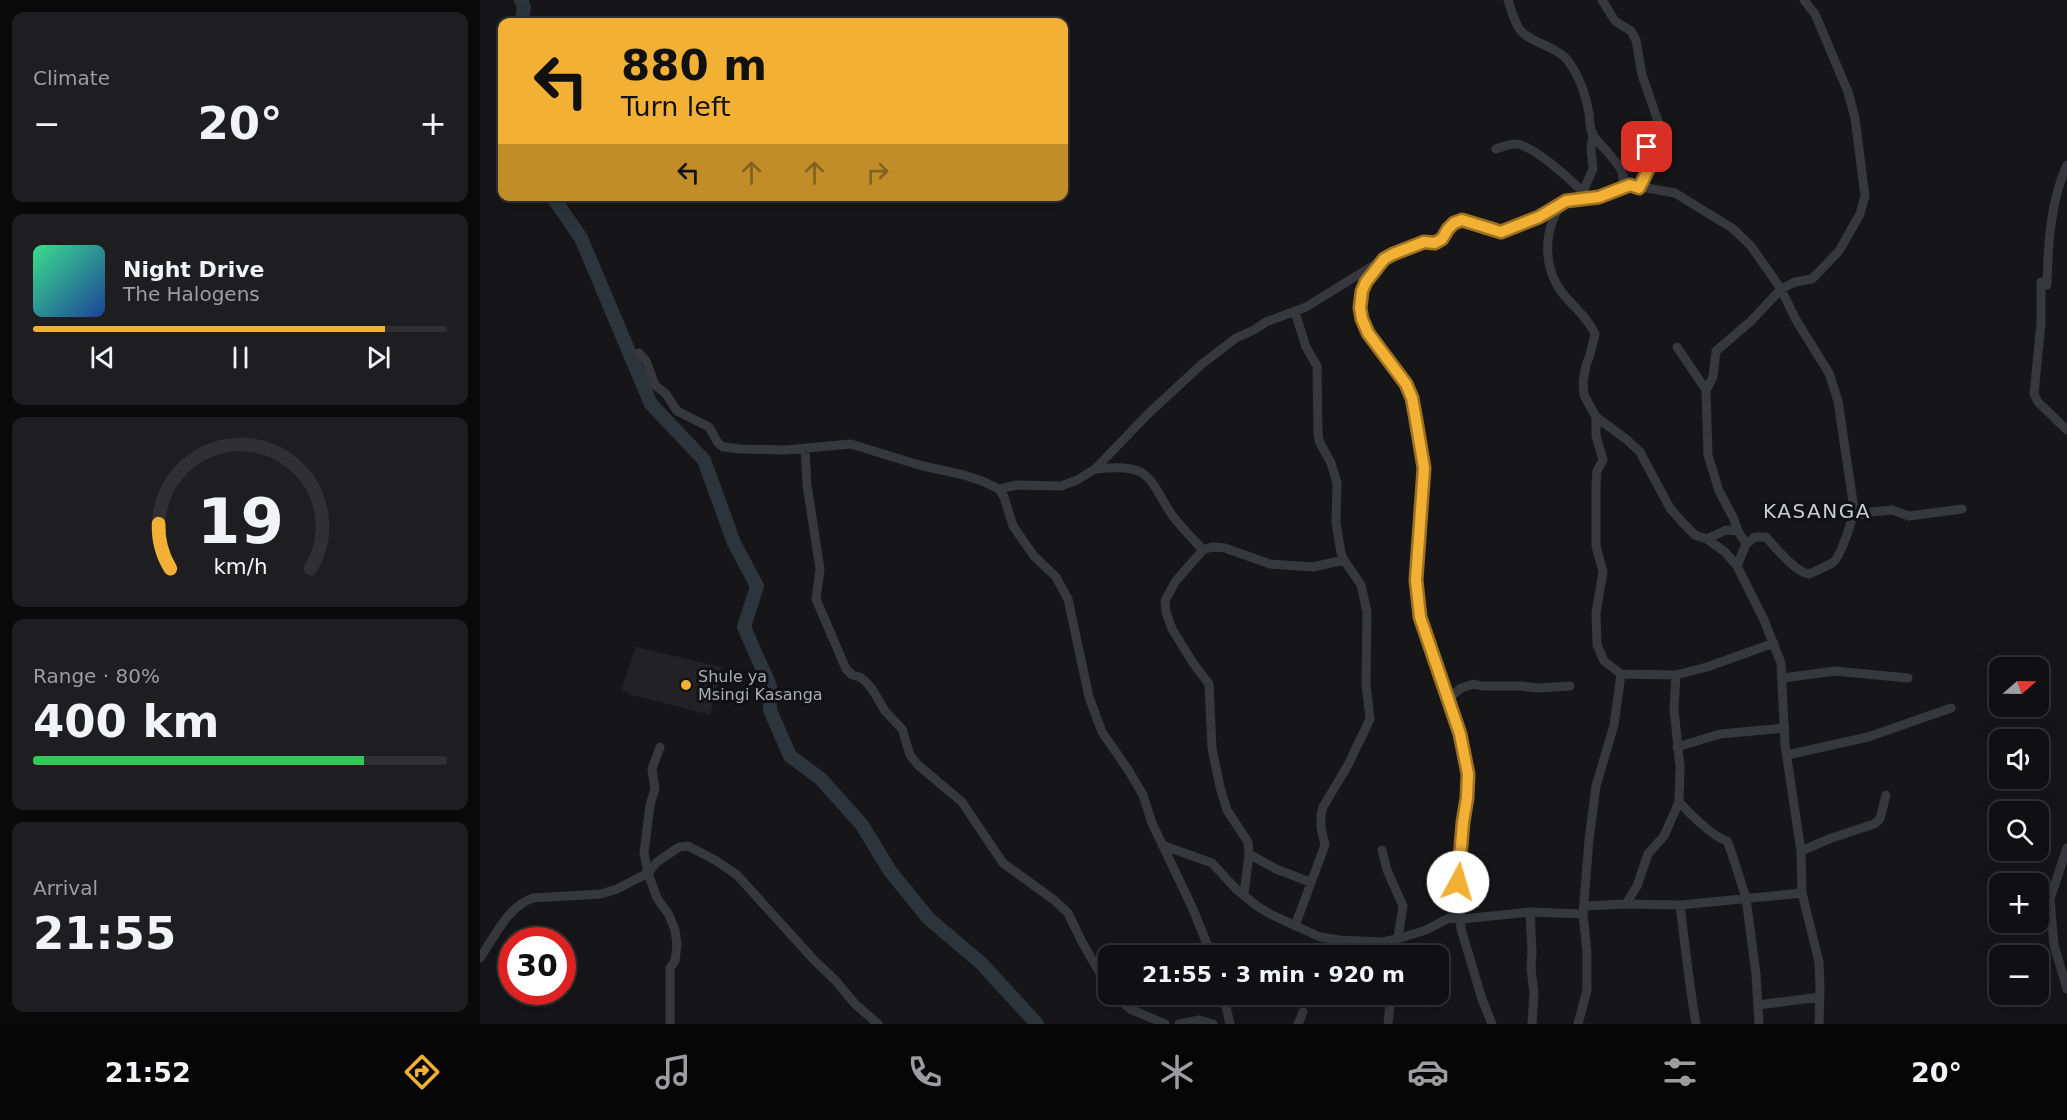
<!DOCTYPE html>
<html lang="en">
<head>
<meta charset="utf-8">
<style>
	:root { --surface:#101012; --page:#1e1e20; --text:#f1f3f6; --muted:#9c9d9f; --line:#303032; --accent:#f2b134 }
	body { margin:0; font-family:"DejaVu Sans",sans-serif; background:var(--page); color:var(--text); height:100vh; display:flex; flex-direction:column; font-size:22px; white-space:nowrap }
	* { box-sizing:border-box; margin:0 }
	p { font-size:20px; color:var(--muted) }
	.icon { flex:none; width:33px; height:33px; fill:none; stroke:currentColor; stroke-width:2; stroke-linecap:round; stroke-linejoin:round }
	.map { position:relative; flex:1; overflow:hidden }
	.details { display:flex; flex-direction:column; gap:12px; padding:12px; background:#09090a; width:480px }
	.details>* { flex:none }
	.banner { position:absolute; left:18px; top:18px; width:570px; height:183px; border-radius:12px; box-shadow:0 6px 24px #0002,0 0 0 2px var(--line); background:#f2b134; color:#111; overflow:hidden }
	.needle { width:39px; rotate:70deg }
	.buttons { position:absolute; left:1509px; top:657px; display:grid; gap:12px }
	.buttons a { display:grid; place-items:center; width:60px; height:60px; border-radius:12px; background:var(--surface); box-shadow:0 6px 24px #0002,0 0 0 2px var(--line); font-size:30px }
	.speed { position:absolute; left:18px; top:927px; display:flex; gap:12px; font-size:30px; font-weight:700; text-align:center }
	.speed>* { display:grid; place-content:center; width:78px; height:78px; border-radius:50%; background:var(--surface); box-shadow:0 6px 24px #0002,0 0 0 2px var(--line); line-height:1 }
	.speed .limit { border:9px solid #d22; background:#fff; color:#111 }
	.pin { position:absolute; display:grid; place-items:center; width:51px; height:51px; color:#fff; margin:-26px; border-radius:12px; box-shadow:0 3px 9px #0006 }
	.me { position:absolute; width:66px; margin:-33px; rotate:6deg; stroke-linejoin:round; filter:drop-shadow(0 0 4px #0008) }
	.turn { display:flex; align-items:center; gap:21px; height:126px; padding:0 24px; font-size:27px }
	.turn .icon { width:78px; height:78px; stroke-width:2.5 }
	.turn b { display:block; font-size:42px; line-height:51px }
	.lanes { display:flex; align-items:center; height:57px; padding:0 24px; background:#0003; justify-content:center; gap:30px; direction:ltr }
	.lanes .off { opacity:.35 }
	.big { font-size:45px; font-weight:700; line-height:1.1 }
	.details .tile { flex:1; display:flex; flex-direction:column; justify-content:center; gap:9px; min-width:0; padding:0 21px; border-radius:12px; background:var(--page) }
	.details .dial { align-items:center; gap:0 }
	.dial svg { height:156px; overflow:visible; fill:none; stroke:var(--line); stroke-width:7; stroke-linecap:round; text-anchor:middle }
	.dial text { fill:var(--text); stroke:none }
	.song { display:flex; align-items:center; gap:18px }
	.cover { width:72px; height:72px; border-radius:9px; background:linear-gradient(135deg,hsl(150 70% 55%),hsl(220 70% 35%)) }
	.played { height:6px; border-radius:3px; background:linear-gradient(90deg,var(--accent) 85%,var(--line) 85%) }
	.keys { display:flex; justify-content:space-around; direction:ltr }
	.heat { display:flex; justify-content:space-between; align-items:center; font-size:33px; direction:ltr }
	.charge { height:9px; border-radius:4px; background:linear-gradient(90deg,#34c759 80%,var(--line) 0) }
	.trip { position:absolute; left:618px; top:945px; width:351px; height:60px; border-radius:12px; background:var(--surface); box-shadow:0 6px 24px #0002,0 0 0 2px var(--line); font-weight:700; line-height:60px; text-align:center }
	.menu { display:flex; height:96px; justify-content:space-around; align-items:center; background:#060607; color:var(--muted) }
	.menu .icon { width:42px; height:42px }
	.menu .on { color:var(--accent) }
	.menu b { font-size:27px; color:var(--text) }
	main { display:flex; flex:1; min-height:0 }
	.map>svg:first-child { display:block }
	.built { fill:#222225 }
	.lines { fill:none; stroke-linecap:round; stroke-linejoin:round }
	.river { stroke:#2c353c; stroke-width:14 }
	.minor { stroke:#37383d; stroke-width:9 }
	.route-casing { stroke:#9d7322; stroke-width:15 }
	.route { stroke:#f2b134; stroke-width:10 }
	.poi-dot { fill:#f2b134; stroke:#111113; stroke-width:2 }
	.labels { text-anchor:middle; stroke-width:6; stroke-linejoin:round; paint-order:stroke }
	.poi-label { font-size:16px; fill:#a8adb8; stroke:#111113; text-anchor:start }
	.quarter-label { font-size:20px; letter-spacing:1.5px; fill:#c9ccd4; stroke:#111113 }
</style>
</head>
<body>
<main>
<section class="details">
<div class="tile"><p>Climate</p>
<div class="heat"><a>−</a><b class="big">20°</b><a>+</a></div>
</div>
<div class="tile">
<div class="song"><i class="cover"></i><div><b>Night Drive</b><p>The Halogens</p></div></div>
<div class="played"></div>
<div class="keys"><svg class="icon" aria-label="previous" viewBox="0 0 24 24"><path d="M18 5L8 12l10 7zM5 5v14"/></svg><svg class="icon" aria-label="pause" viewBox="0 0 24 24"><path d="M8 5v14M16 5v14"/></svg><svg class="icon" aria-label="next" viewBox="0 0 24 24"><path d="M6 5l10 7-10 7zM19 5v14"/></svg></div>
</div>
<div class="tile dial"><svg viewBox="0 0 100 80">
<path d="M14 69A42 42 0 1 1 86 69"/>
<path d="M14 69A42 42 0 0 1 8 46" stroke="#f2b134"/>
<text x="50" y="56" font-size="32" font-weight="700">19</text>
<text x="50" y="72" font-size="11">km/h</text>
</svg></div>
<div class="tile"><p>Range · 80%</p><b class="big">400 km</b><div class="charge"></div></div>
<div class="tile"><p>Arrival</p><b class="big">21:55</b></div>
</section>
<div class="map">
<svg width="1587" height="1024" viewBox="0 0 1587 1024">
	<rect width="100%" height="100%" fill="#161618"/>
	<path class="built" d="M156 647 242 667 230 715 148 694V692L141 690Z"/>
	<g class="lines">
		<path class="river" d="M41 0 44 7 42 22
			M72 196 101 238 171 404 224 460 254 543 277 586 264 627 290 686V710L310 756 341 779 382 825 410 871 449 919 501 963 557 1024"/>
		<path class="minor" d="M1028 0C1031 10 1034 21 1040 30 1052 44 1076 45 1089 62 1099 76 1106 96 1109 113 1110 121 1109 128 1113 135 1120 148 1154 171 1140 188 1130 200 1097 198 1083 202 1063 229 1062 267 1083 294 1094 307 1108 318 1115 334L1110 355 1106 365 1103 382 1104 395 1116 417 1146 439 1160 452 1190 508 1203 523 1215 535 1227 539 1245 552 1257 566 1284 620 1301 663 1305 745 1321 851 1322 893 1339 962 1340 988 1339 1024
			M1122 0 1135 21 1151 31 1156 40 1162 75 1184 138 1178 144H1168L1170 166 1159 188
			M1016 149C1022 147 1029 144 1035 144 1052 144 1090 179 1102 191
			M1587 165C1570 202 1568 246 1567 285L1561 282V323L1554 394 1558 402 1587 430
			M1140 188 1150 185 1195 193 1252 228 1271 246 1301 289 1316 320 1349 373 1358 401 1374 509C1373 519 1360 559 1352 563 1345 567 1336 571 1329 574 1315 572 1296 548 1286 537H1275L1266 544 1257 566
			M1101 196 1113 169 1111 149 1113 134
			M1197 347 1226 390 1228 455 1239 491 1253 517 1258 531
			M159 353 166 361 175 385 186 394 197 411 229 427 238 443 243 447 260 449 305 450 371 444 439 465 484 475 502 481 519 489 524 497 533 526 554 556 576 577 588 599 609 697 622 732 649 771 663 795 672 823 712 907 732 956
			M1226 390 1233 377 1236 351 1271 321 1301 289 1315 282 1332 279 1337 274 1359 251 1380 214 1385 196 1375 118 1368 92 1335 14 1324 0
			M1116 417V436L1123 460 1117 471 1116 486V546L1123 572 1116 613 1117 645 1124 661 1141 674 1196 675 1227 667 1294 643
			M325 448 327 485 340 569 336 599 366 669 372 675 380 677 385 681 392 689 405 711 422 729 430 755 438 765 482 802 523 863 574 900 588 913 602 942 628 987
			M615 469C628 468 645 466 658 471 673 476 683 503 692 515 701 527 713 539 723 550
			M519 489 537 485 581 486 597 480 615 469 668 414 722 364 756 338 774 330 786 322 826 307 899 262
			M1373 517 1391 512 1412 510 1429 516 1482 509
			M1227 539 1246 530 1258 531 1266 544
			M1303 678 1355 671 1428 678
			M968 699 981 688 994 684 1002 686H1041L1057 688 1090 686
			M180 747 172 769 175 789 170 805 164 853 168 873 177 898 189 915 195 930 197 944 195 961 190 968V1024
			M1197 747 1240 734 1305 728
			M1307 755 1388 737 1471 708
			M1199 802C1209 813 1233 837 1247 841L1251 851 1266 898 1276 974 1279 1024
			M682 845 732 863 756 889 777 906 790 914 840 937 859 940 902 942 917 939 946 930 969 918 982 919 1050 912 1103 914
			M1587 848 1570 899 1574 945 1587 989
			M902 850 907 870 923 906 915 956
			M1321 851 1349 839 1394 824 1400 819 1406 795
			M769 854 796 869 830 882
			M764 894 769 854 768 842 747 810 740 787 732 748 729 684 713 663 692 629 686 612 685 601 695 582 715 559 723 550 732 547 745 548 790 564 833 567 864 560
			M1146 904 1157 886 1168 854 1184 836 1199 802 1200 767 1194 709 1196 675
			M1200 905C1205 945 1209 984 1216 1024
			M1104 906 1146 904 1200 905 1322 893
			M1050 912 1052 952 1051 968 1054 993 1052 1024
			M815 926 845 845 841 828V815L843 807 868 765 890 719 886 684 887 612 881 585 864 560 861 553 856 522 857 483 851 463 839 441 838 433 837 366 826 347 815 312
			M0 958C14 938 28 906 53 898L121 894 137 889 168 873 177 862 199 847 208 846 235 860 257 875 334 960 355 980 375 1004 398 1024
			M635 994 650 1009 685 1024
			M743 994 750 1024
			M1278 1005 1340 997
			M699 1024 719 1020 733 1024
			M818 1024 823 1012
			M908 1024 911 994
			M1012 1024 1002 999 981 929 978 882 987 798 988 774 980 734 940 617 936 580 944 468 936 420 932 398 926 384 884 327 880 308 882 291 904 259 944 242 955 243 962 239 968 229 974 223 982 220H987L1021 232 1059 217 1078 205
			M1098 1024 1107 990V953L1103 914 1109 840 1116 786 1134 725 1141 674"/>
	</g>
	<g class="lines">
		<g class="route-casing">
			<path id="route" d="M978 882 983 822 987 798 988 774 980 734 940 617 936 580 944 468 936 420 932 398 926 384 888 333 882 319 880 308 882 291 886 282 904 259 913 254 944 242 955 243 962 239 968 229 974 223 982 220 1021 232 1059 217 1086 201 1119 197 1150 185 1159 188 1170 166 1167 147"/>
		</g>
		<use href="#route" class="route"/>
	</g>
	<circle class="poi-dot" cx="206" cy="685" r="6"/>
	<g class="labels">
		<g class="poi-label">
			<text x="218" y="682">Shule ya<tspan x="218" dy="18">Msingi Kasanga</tspan></text>
		</g>
		<g class="quarter-label">
			<text x="1337" y="518">KASANGA</text>
		</g>
	</g>
</svg>
<div class="buttons">
<a><svg class="needle" viewBox="-14 -14 28 28"><path d="M0-13l5 13h-10z" fill="#e53935"/><path d="M0 13l5-13h-10z" fill="#9c9d9f"/></svg></a>
<a><svg class="icon" aria-label="sound" viewBox="0 0 24 24"><path d="M4 9h4l5-4v14l-5-4H4zM17 9q2 3 0 6"/></svg></a>
<a><svg class="icon" aria-label="search" viewBox="0 0 24 24"><circle cx="10" cy="10" r="6"/><path d="M15 15l6 6"/></svg></a>
<a>+</a>
<a>−</a>
</div>
<div class="speed"><div class="limit">30</div></div>
<div class="pin" style="left:1167px;top:147px;background:#d93025"><svg class="icon" aria-label="arrive" viewBox="0 0 24 24"><path d="M6 21V4h12l-3 4 3 4H6"/></svg></div>
<svg class="me" style="left:978px;top:882px" viewBox="-20 -20 40 40"><circle r="19" fill="#fff"/><path d="M0-13L10 11 0 6-10 11z" fill="#f2b134"/></svg>
<div class="trip">21:55 · 3 min · 920 m</div>
<div class="banner">
<div class="turn"><svg class="icon" aria-label="left" viewBox="0 0 24 24"><path d="M17 20v-9H6M10 6l-5 5 5 5"/></svg><div><b>880 m</b>Turn left</div></div>
<div class="lanes"><svg class="icon" aria-label="left" viewBox="0 0 24 24"><path d="M17 20v-9H6M10 6l-5 5 5 5"/></svg><svg class="icon off" aria-label="ahead" viewBox="0 0 24 24"><path d="M12 20V5M6 11l6-6 6 6"/></svg><svg class="icon off" aria-label="ahead" viewBox="0 0 24 24"><path d="M12 20V5M6 11l6-6 6 6"/></svg><svg class="icon off" aria-label="right" viewBox="0 0 24 24"><path d="M7 20v-9h11M14 6l5 5-5 5"/></svg></div>
</div>
</div>
</main>
<nav class="menu">
<b>21:52</b>
<svg class="icon on" aria-label="directions" viewBox="0 0 24 24"><path d="M12 3l9 9-9 9-9-9zM9 14v-3h6M13 9l2 2-2 2"/></svg>
<svg class="icon" aria-label="music" viewBox="0 0 24 24"><path d="M9 18V5l10-2v13"/><circle cx="6" cy="18" r="3"/><circle cx="16" cy="16" r="3"/></svg>
<svg class="icon" aria-label="phone" viewBox="0 0 24 24"><path d="M5 4h4l2 5-3 2q2 4 5 5l2-3 5 2v4C11 20 4 13 5 4z"/></svg>
<svg class="icon" aria-label="climate" viewBox="0 0 24 24"><path d="M12 3v18M4 7l16 10M4 17L20 7"/></svg>
<svg class="icon" aria-label="car" viewBox="0 0 24 24"><path d="M5 17H2v-5l4-1 3-4h7l3 4 3 1v5h-3M9 17h6M6 11h13"/><circle cx="7" cy="17" r="2"/><circle cx="17" cy="17" r="2"/></svg>
<svg class="icon" aria-label="filters" viewBox="0 0 24 24"><path d="M4 7h16M4 17h16"/><circle cx="9" cy="7" r="2"/><circle cx="15" cy="17" r="2"/></svg>
<b>20°</b>
</nav>
</body>
</html>
